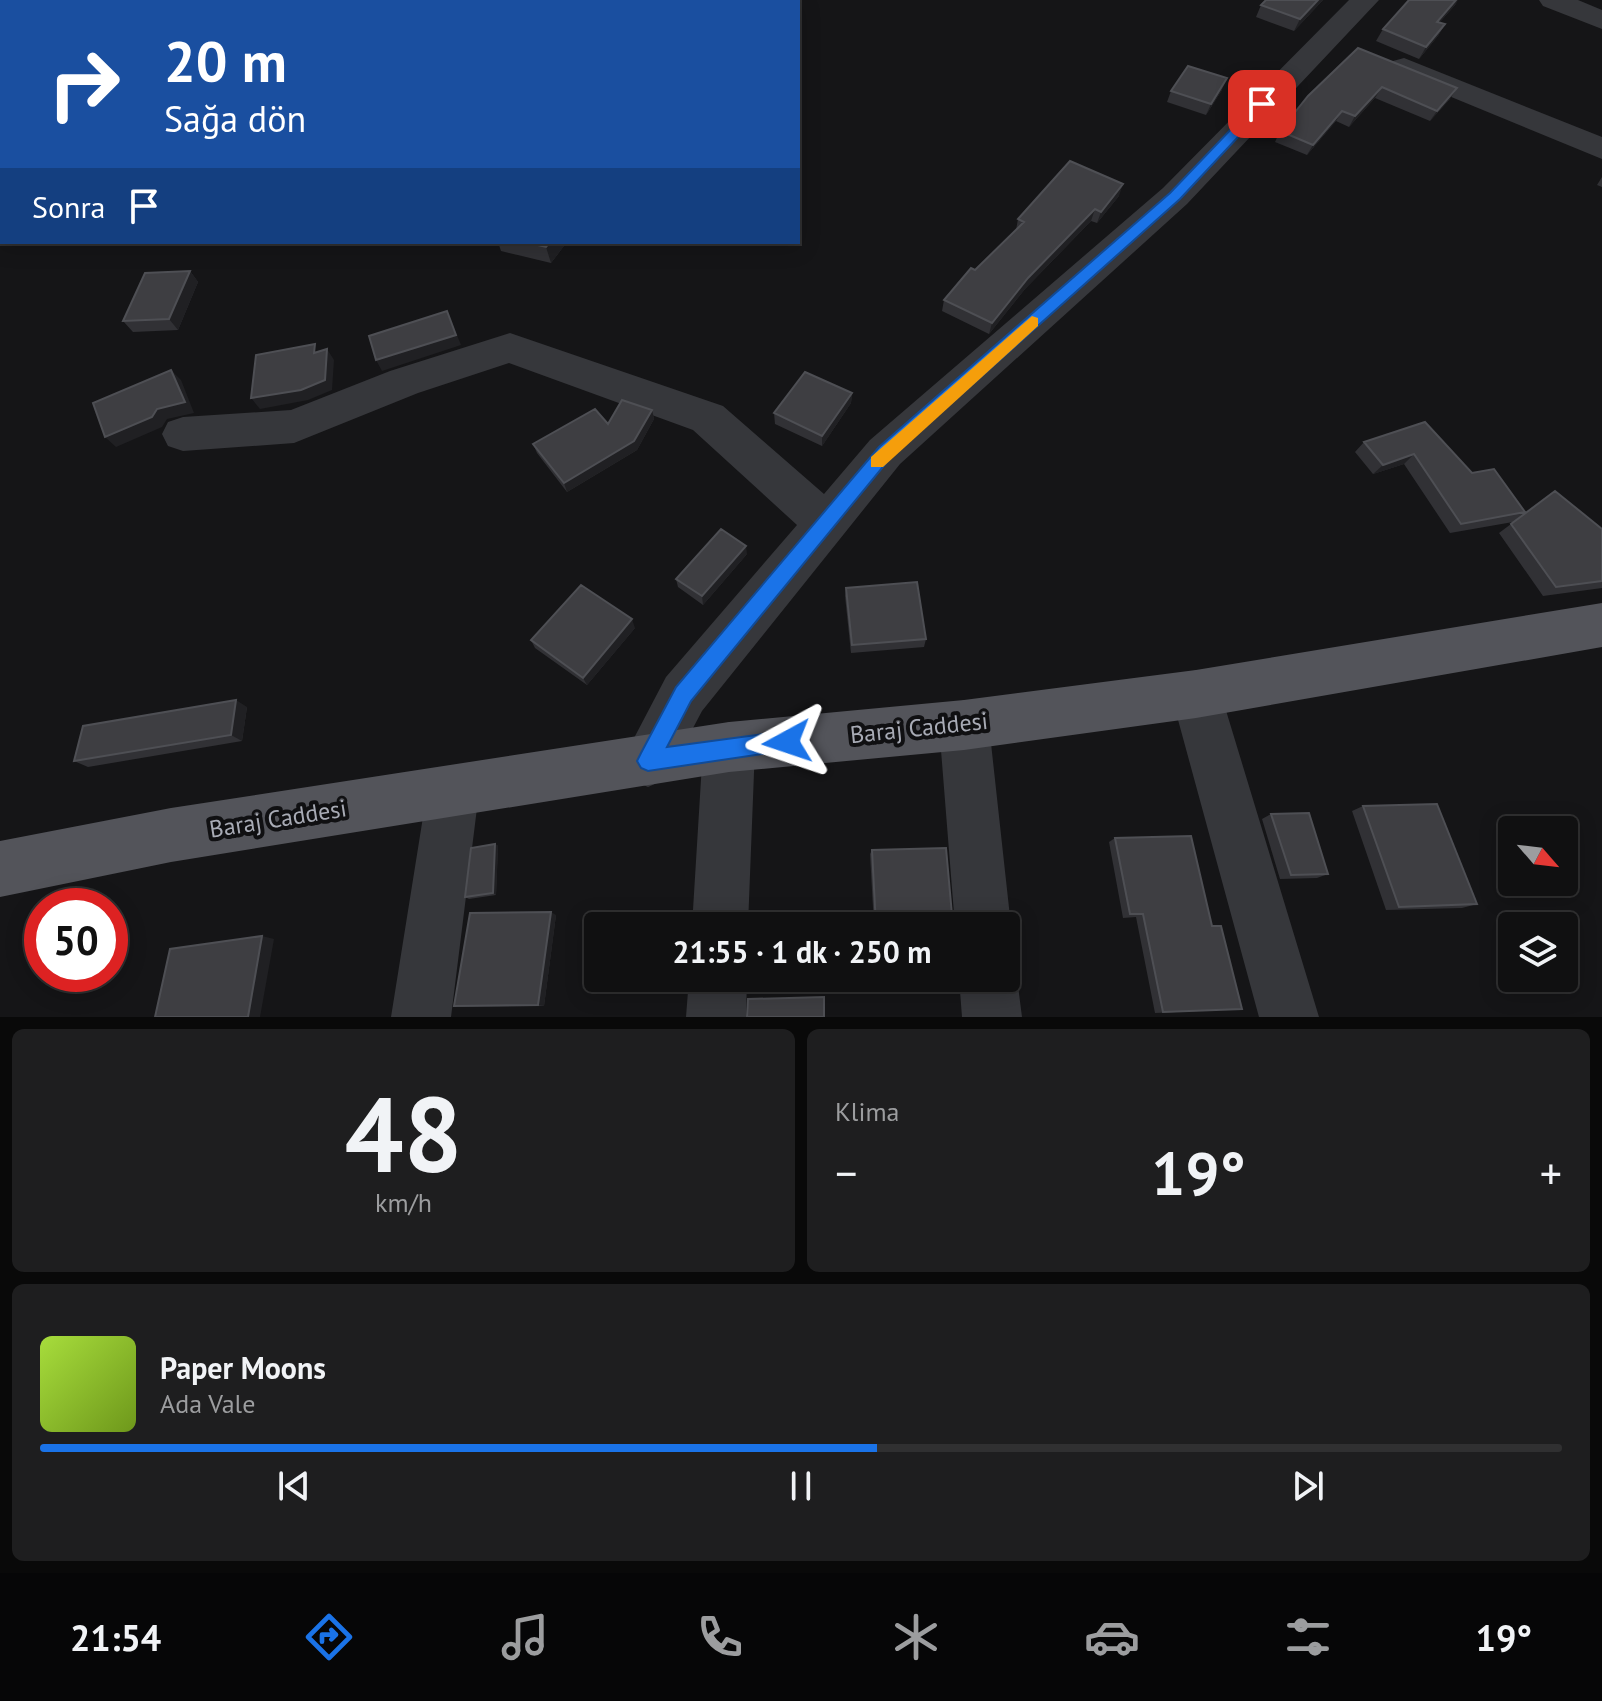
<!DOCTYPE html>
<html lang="tr">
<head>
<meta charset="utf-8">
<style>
	:root { --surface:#101011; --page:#1e1e1f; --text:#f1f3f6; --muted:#9c9d9f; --line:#303031; --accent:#1a73e8 }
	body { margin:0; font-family:"PT Sans",sans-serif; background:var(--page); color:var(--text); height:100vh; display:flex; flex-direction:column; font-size:30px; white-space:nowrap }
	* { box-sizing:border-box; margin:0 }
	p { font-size:26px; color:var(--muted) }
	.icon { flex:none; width:44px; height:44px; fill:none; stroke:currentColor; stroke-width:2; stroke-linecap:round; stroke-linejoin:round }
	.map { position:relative; height:1017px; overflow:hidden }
	.drawer { display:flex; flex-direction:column; gap:12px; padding:12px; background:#090909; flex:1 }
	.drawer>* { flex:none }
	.hud { position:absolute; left:0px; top:0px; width:800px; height:244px; box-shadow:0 4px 20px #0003,0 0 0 2px var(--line); background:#1a4fa0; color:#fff; overflow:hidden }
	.needle { width:52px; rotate:118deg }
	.controls { position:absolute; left:1498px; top:816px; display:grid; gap:16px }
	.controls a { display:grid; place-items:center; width:80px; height:80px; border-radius:8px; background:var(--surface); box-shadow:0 4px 20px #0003,0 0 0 2px var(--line); font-size:40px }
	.speed { position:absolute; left:24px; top:888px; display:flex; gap:16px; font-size:40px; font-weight:700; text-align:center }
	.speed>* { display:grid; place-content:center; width:104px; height:104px; border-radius:50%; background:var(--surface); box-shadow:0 4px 20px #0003,0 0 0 2px var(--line); line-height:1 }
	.speed .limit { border:12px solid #d22; background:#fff; color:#111 }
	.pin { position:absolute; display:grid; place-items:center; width:68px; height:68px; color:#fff; margin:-34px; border-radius:16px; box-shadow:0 4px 12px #0006 }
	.me { position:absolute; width:88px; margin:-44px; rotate:265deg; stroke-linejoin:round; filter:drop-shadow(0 0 6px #0008) }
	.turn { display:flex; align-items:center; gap:28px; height:168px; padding:0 32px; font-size:36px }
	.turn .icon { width:104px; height:104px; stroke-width:2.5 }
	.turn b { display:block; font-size:56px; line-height:68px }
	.then { display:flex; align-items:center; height:76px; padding:0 32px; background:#0003; gap:16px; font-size:30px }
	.big { font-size:60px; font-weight:800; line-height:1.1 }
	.drawer .card { flex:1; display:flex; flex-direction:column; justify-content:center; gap:12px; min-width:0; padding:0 28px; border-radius:12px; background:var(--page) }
	.drawer .dial { align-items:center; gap:0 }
	.dial b { font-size:104px; line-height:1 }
	.song { display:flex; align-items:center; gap:24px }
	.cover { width:96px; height:96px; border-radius:12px; background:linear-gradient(135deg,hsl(80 70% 55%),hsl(80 70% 35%)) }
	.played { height:8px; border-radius:4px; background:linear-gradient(90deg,var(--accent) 55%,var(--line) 55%) }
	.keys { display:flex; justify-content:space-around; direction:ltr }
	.heat { display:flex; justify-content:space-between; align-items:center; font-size:44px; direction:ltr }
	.drawer .tiles { flex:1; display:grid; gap:12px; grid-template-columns:1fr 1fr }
	.card:last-child { grid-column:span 2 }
	.trip { position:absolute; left:584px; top:912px; width:436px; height:80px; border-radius:8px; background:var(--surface); box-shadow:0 4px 20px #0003,0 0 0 2px var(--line); font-weight:800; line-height:80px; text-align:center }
	.tabs { display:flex; height:128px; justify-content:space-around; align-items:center; background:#060607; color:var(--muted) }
	.tabs .icon { width:56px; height:56px }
	.tabs .current { color:var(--accent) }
	.tabs b { font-size:36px; color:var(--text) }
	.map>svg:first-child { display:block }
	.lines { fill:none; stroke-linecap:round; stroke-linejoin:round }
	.minor { fill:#36373b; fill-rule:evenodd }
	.major { fill:#53545a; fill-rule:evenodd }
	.wall { fill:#313135 }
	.shaded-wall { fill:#202023 }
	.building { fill:#3e3e42; stroke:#4e4f54; stroke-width:2 }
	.route { fill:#1a73e8; stroke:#114b97; stroke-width:2 }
	.slow { fill:#f59e0b }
	.labels { text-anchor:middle; stroke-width:8; stroke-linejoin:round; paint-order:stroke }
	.street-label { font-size:24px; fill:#a8abb5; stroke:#101012 }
</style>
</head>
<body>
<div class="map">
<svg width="1602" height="1017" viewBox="0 0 1602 1017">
	<rect width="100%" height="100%" fill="#151517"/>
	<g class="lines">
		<path class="minor" d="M1349 0H1379L1187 204 900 464 702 711 666 779 648 787 630 779 622 761 666 677 797 525 693 430 509 363 418 393 294 443 183 451 168 446 162 434 168 422 183 417 291 410 390 371 510 333 723 406 824 494 870 440 1163 188Z
			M1539 0H1578L1602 10V29L1543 6Z
			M1404 58 1602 137V159L1393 73 1389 67 1393 61Z
			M1196 670 1214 677 1221 694 1319 1017H1259L1171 694 1178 677Z
			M964 700 982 708 989 725 1011 926 1006 939V926H955L939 725 946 708Z
			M729 722 747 729 755 747 748 926H692L703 747 711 729Z
			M453 766 472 773 479 792 451 1017H391L427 792 434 773Z
			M1006 956 1017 978 1022 1017H962L959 978H1006Z
			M689 978H747L746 1017H686Z"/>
		<path class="major" d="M1602 603V647L1196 718 964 750 729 772 171 862 0 897V841L171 808 729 722 964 700 1196 670Z"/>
	</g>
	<path class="wall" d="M1266 0H1323L1294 31 1256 17 1261 5Z
		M1456 4 1440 22 1445 24 1438 36 1419 59 1376 41 1383 29Z
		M1358 48 1450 99 1430 121 1375 98 1349 127 1336 121 1307 155 1275 142 1280 131Z
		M1222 90 1206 115 1167 102 1171 91Z
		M1602 177V187L1597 185Z
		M1119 196 1097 223 1091 221 1025 289 989 334 942 311 944 300 1016 230 1018 219Z
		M498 242H567L551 263 501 251Z
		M190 271 198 282 178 330 133 332 123 321Z
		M852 393 851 403 822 446 775 424 774 413Z
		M652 410 654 419 637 450 567 492 537 453 533 444 608 424Z
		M1425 422 1472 473 1525 512 1513 522 1450 533 1404 464 1373 474 1355 452 1364 442Z
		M1555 491 1602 529V588L1543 596 1499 533Z
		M747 554 703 605 678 587 676 579Z
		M846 588 926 639 924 647 851 653 845 596Z
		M635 628 587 685 535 648 531 640Z
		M247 707 242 741 88 767 74 761Z
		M1363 806 1477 904 1462 908 1386 910 1352 811Z
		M1271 814 1328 874 1317 878 1280 879 1262 819Z
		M1115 838 1212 926 1242 1009 1155 1013 1136 917 1123 918 1109 842Z
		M495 844 498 846 496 895 469 899 465 897Z
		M872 850 953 926H874L870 854Z
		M556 915 544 1006 462 1007 454 1006Z"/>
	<path class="shaded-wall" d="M1318 0H1323L1294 31 1300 19Z
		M1456 0H1458L1456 4 1430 33 1437 22Z
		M1445 24 1438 36 1419 59 1426 47Z
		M1227 78 1222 90 1206 115 1211 104Z
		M1382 87 1375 98 1349 127 1355 116Z
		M1457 88 1450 99 1430 121 1437 111Z
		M1342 111 1336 121 1307 155 1313 145Z
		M1123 184 1119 196 1097 223 1101 212Z
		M1095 209 1091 221 1025 289 989 334 992 323 1028 278Z
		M550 242H567L551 263 546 247Z
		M190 271 198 282 178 330 169 319Z
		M447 311 461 345 382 371 376 360Z
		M327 349 334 360 332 390 308 400 260 409 251 398Z
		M171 370 181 380 194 413 167 419 162 427 116 447 105 437Z
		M852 393 851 403 822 446V436Z
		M652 410 654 419 637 450 567 492 564 483Z
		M1414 454 1404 464 1373 474 1383 465Z
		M746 546 747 554 703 605 702 596Z
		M632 619 635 628 587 685 583 678Z
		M236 700 247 707 242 741 231 735Z
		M495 844 498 846 496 895 493 893Z
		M551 912 556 915 544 1006 538 1005Z
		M262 936 274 939 260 1017H248Z"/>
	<path class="building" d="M1266 0H1318L1300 19 1261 5Z
		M1409 0H1456L1437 22 1445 24 1426 47 1383 29Z
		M1358 48 1457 88 1437 111 1382 87 1355 116 1342 111 1313 145 1280 131 1308 96Z
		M1188 66 1227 78 1211 104 1171 91Z
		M1070 161 1123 184 1101 212 1095 209 1028 278 992 323 944 300 971 268 975 270 1024 222 1018 219Z
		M525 242H550L546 247Z
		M190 271 169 319 123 321 145 273Z
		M447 311 456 335 376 360 369 336Z
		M315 344 314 353 327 349 325 380 301 390 251 398 256 355Z
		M171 370 185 402 157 409 152 417 105 437 93 403Z
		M805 372 852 393 822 436 774 413Z
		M622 400 652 410 634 441 564 483 533 444 595 409 608 424Z
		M1425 422 1472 473 1494 469 1525 512 1461 524 1414 454 1383 465 1364 442Z
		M1555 491 1602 529V581L1556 587 1511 524Z
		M721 529 746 546 702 596 676 579Z
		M917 582 926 639 852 645 846 588Z
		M581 585 632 619 583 678 531 640Z
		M236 700 231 735 74 761 83 726Z
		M1437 804 1477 904 1399 907 1363 806Z
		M1309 813 1328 874 1291 875 1271 814Z
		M1191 836 1212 926H1221L1242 1009 1163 1012 1143 914H1130L1115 838Z
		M495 844 493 893 465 897 471 848Z
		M946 848 953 926H876L872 850Z
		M551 912 538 1005 454 1006 470 913Z
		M262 936 248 1017H155L170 949Z
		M824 997V1017H747L748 999Z"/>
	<path class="route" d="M1258 101 1269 104 1180 199 891 457 691 701 667 747 787 731 795 734 798 742 795 749 648 771 641 768 637 761 641 753 676 687 879 447 1170 193Z"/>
	<path class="slow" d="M1032 316 1038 318V326L883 467H871V457Z"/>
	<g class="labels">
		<g class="street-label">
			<text transform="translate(919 728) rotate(-6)" y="8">Baraj Caddesi</text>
			<text transform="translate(278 819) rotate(-9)" y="8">Baraj Caddesi</text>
		</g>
	</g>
</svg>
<div class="controls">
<a><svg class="needle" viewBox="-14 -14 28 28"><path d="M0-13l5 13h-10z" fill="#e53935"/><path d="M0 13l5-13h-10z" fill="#9c9d9f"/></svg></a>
<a><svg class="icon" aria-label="layers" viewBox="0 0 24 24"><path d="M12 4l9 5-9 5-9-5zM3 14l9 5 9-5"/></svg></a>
</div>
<div class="speed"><div class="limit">50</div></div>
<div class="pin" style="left:1262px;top:104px;background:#d93025"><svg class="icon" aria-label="arrive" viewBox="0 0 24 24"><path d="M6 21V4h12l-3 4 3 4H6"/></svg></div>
<svg class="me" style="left:787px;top:742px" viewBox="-20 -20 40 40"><path d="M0-17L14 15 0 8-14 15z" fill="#1a73e8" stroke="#fff" stroke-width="4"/></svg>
<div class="trip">21:55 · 1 dk · 250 m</div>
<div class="hud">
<div class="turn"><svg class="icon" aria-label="right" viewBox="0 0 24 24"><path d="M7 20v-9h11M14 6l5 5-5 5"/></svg><div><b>20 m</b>Sağa dön</div></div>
<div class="then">Sonra<svg class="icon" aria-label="arrive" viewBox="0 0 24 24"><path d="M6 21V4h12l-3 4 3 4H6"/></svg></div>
</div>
</div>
<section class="drawer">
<div class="tiles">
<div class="card dial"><b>48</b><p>km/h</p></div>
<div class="card"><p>Klima</p>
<div class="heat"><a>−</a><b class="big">19°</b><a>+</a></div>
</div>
<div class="card">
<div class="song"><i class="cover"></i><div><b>Paper Moons</b><p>Ada Vale</p></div></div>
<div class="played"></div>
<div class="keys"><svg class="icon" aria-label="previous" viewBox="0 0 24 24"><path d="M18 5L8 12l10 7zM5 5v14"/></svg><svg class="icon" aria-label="pause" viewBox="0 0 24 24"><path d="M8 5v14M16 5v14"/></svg><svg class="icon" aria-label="next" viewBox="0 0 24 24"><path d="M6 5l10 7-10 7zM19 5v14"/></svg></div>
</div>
</div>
</section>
<nav class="tabs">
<b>21:54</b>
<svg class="icon current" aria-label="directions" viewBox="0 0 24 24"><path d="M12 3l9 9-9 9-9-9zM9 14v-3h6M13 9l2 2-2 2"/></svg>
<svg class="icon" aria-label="music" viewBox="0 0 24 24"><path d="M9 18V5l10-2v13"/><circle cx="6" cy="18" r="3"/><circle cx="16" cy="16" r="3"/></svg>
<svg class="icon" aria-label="phone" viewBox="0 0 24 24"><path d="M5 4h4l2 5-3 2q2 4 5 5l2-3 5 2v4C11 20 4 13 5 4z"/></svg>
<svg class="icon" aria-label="climate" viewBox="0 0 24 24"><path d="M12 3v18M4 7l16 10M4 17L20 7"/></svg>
<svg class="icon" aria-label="car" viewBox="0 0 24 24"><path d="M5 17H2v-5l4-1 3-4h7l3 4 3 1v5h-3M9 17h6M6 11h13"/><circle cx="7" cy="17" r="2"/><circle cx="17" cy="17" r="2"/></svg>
<svg class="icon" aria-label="filters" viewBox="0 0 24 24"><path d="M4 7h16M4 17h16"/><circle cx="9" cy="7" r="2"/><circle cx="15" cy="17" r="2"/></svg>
<b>19°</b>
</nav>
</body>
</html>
